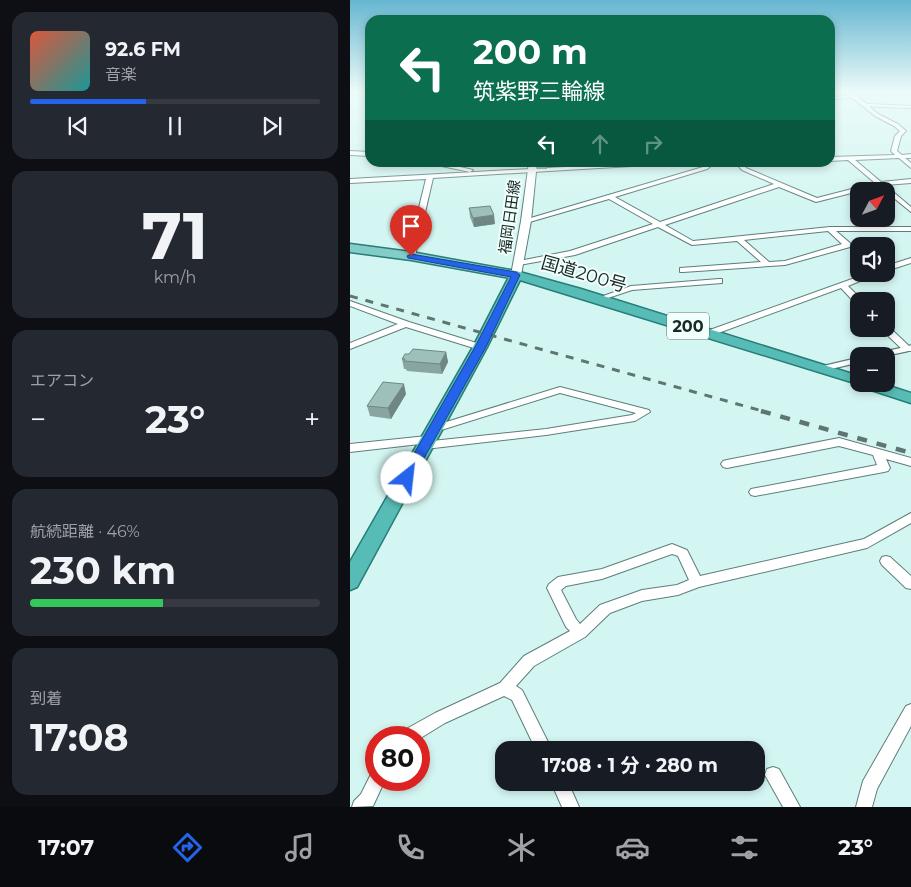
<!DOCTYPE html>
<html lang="ja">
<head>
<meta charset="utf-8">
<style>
	:root { --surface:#171b24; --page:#242831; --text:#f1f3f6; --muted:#9ea1a6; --line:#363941; --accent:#2563eb }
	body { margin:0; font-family:Montserrat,"Noto Sans JP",sans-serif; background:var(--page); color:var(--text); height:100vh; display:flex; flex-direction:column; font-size:19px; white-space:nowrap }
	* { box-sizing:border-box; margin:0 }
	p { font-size:16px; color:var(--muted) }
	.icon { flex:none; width:28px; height:28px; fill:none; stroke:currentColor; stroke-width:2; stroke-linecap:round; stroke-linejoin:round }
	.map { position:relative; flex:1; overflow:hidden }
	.sheet { display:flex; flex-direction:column; gap:12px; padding:12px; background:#0d0f14; width:350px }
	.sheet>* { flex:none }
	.banner { position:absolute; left:15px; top:15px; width:470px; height:152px; border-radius:15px; box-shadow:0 2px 8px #0003; background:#0b6e4f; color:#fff; overflow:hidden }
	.needle { width:32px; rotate:49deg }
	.controls { position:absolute; left:500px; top:182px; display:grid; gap:10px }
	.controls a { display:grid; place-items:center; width:45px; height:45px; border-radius:10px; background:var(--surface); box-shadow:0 2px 8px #0003; font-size:25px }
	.speed { position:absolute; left:15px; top:726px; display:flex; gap:10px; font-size:25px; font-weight:700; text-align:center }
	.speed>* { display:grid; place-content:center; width:65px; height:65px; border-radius:50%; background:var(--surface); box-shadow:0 2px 8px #0003; line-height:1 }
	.speed .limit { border:8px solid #d22; background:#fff; color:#111 }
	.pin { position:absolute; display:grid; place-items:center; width:42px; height:42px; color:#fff; margin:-51px -21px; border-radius:50% 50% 50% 0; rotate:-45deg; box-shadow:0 0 5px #0007 }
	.pin .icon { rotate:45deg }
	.me { position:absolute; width:55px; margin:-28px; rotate:29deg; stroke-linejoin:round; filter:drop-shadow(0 0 4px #0008) }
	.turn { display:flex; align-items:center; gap:18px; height:105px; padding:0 25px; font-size:22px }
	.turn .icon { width:65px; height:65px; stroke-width:2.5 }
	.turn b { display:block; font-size:35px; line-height:42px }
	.lanes { display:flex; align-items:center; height:48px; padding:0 25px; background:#0003; justify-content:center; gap:25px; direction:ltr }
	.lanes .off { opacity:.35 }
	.big { font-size:38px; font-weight:700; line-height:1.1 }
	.sheet .tile { flex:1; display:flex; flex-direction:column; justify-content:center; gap:8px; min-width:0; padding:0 18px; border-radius:15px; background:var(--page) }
	.sheet .dial { align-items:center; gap:0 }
	.dial b { font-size:65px; line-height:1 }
	.song { display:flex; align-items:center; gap:15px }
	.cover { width:60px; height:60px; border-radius:8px; background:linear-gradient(135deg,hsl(10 70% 55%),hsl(180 70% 35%)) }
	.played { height:5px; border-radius:2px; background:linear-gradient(90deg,var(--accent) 40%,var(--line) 40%) }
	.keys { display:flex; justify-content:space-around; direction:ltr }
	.heat { display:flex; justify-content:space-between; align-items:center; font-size:28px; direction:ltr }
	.charge { height:8px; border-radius:4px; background:linear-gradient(90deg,#34c759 46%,var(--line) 0) }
	.trip { position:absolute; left:145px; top:741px; width:270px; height:50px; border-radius:15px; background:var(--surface); box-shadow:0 2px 8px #0003; font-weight:700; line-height:50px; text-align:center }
	.tab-bar { display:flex; height:80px; justify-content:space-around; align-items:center; background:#090b0e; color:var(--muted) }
	.tab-bar .icon { width:35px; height:35px }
	.tab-bar .current { color:var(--accent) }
	.tab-bar b { font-size:22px; color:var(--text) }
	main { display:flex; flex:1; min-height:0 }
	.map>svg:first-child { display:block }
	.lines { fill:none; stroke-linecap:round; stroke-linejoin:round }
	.service-far1-casing { stroke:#5e7e7b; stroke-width:4 }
	.service-casing { stroke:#5e7e7b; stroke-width:7 }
	.minor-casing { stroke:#5e7e7b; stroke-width:2 }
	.secondary-casing { stroke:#5e7e7b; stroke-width:2 }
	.primary-casing { stroke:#277d77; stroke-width:3 }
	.trunk-casing { stroke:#277d77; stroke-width:3 }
	.service-far1 { stroke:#fff; stroke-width:2.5 }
	.service { stroke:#fff; stroke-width:4.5 }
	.minor { fill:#fff; fill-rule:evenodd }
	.secondary { fill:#fff; fill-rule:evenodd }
	.primary { fill:#82cdc8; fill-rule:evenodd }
	.trunk { fill:#58bcb6; fill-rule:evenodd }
	.rail-far1 { stroke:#5f7572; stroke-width:3; stroke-dasharray:8 8; stroke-linecap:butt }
	.rail { stroke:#5f7572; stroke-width:4.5; stroke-dasharray:10 10; stroke-linecap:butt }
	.wall { fill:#88a5a2 }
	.shaded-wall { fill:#6f8684 }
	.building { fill:#9ec0bc; stroke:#6f8684 }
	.route { fill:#2563eb; stroke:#184099 }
	.labels { text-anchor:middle; stroke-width:4; stroke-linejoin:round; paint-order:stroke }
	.far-street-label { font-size:15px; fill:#192725; stroke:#f1fffd }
	.shield { fill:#f1fffd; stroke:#5a6866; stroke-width:1 }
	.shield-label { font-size:16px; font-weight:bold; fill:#192725 }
	.street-label { font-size:18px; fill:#192725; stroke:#f1fffd }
</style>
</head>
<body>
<main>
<section class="sheet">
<div class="tile">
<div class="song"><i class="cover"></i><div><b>92.6 FM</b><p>音楽</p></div></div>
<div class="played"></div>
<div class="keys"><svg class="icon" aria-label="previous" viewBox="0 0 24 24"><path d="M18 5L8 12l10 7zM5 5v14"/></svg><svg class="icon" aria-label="pause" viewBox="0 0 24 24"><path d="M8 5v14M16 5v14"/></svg><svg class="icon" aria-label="next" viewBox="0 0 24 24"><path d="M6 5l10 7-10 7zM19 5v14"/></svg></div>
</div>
<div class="tile dial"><b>71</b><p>km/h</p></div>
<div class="tile"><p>エアコン</p>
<div class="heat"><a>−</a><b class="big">23°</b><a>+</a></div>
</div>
<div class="tile"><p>航続距離 · 46%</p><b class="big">230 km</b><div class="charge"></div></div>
<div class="tile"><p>到着</p><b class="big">17:08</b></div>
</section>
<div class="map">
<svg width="561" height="807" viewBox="0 0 561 807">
	<rect width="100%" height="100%" fill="#d4f6f2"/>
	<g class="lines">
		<g class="service-far1-casing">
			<path id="service-far1" d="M516 105 561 107"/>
		</g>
		<g class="service-casing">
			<path id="service" d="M524 356 557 349
				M475 368 509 360"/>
		</g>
		<g class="minor-casing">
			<path id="minor" d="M492 91H498L505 94 528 114 548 124 556 131 551 136 547 151 552 155 561 154V158H555L561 163V168L549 158 505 160 531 182 561 179V183L535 185 561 207V212L529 186 466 202 429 187 315 225 343 241 480 227H561V231H486L500 243V247L435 265 333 272H330V268L411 262 387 241 342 245 308 227 225 255 169 265 165 263 169 261 220 251 303 224 259 199 176 223 174 222V220L353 167 359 162H366L357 169 265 197 310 222 424 184 392 170 385 162H392L396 168 467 198 525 183 498 160 480 161V157L545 155 541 151 545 136 550 131 544 126 525 116 501 97 480 100V98L497 95ZM478 231 492 244 435 261 419 262 394 240Z
				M0 151 20 152V156L0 155Z
				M73 162H89L123 170 120 172Z
				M303 162H348L83 178 65 256 61 258 57 256 76 179 0 183V179Z
				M561 258V263L536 271V266Z
				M516 274H527L498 286 513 301H509V304H506L491 288 363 335H357L356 333 357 331Z
				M369 279H372V283L282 290 249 301 245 299 281 286Z
				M0 301 59 322 133 345 135 347 130 350 127 349 56 327 0 349V343L48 324 0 306Z
				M536 326 539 327 559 346 561 345V351H554L533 331 532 329H536Z
				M210 387 299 410 300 412 285 421 196 435 75 449 71 448 70 444 0 452V444L77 436 81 437 82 441 196 429 282 415 286 413 210 393 88 431 84 432 79 429 80 427Z
				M489 438 561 458V466L536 459 540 468 538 471 534 472 405 496 401 495 399 492 401 489 527 465 523 455 489 446 377 468 373 467 371 464 373 461 377 460Z
				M561 513V523L517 548 349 587 328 595 292 601 260 613 235 637 184 666 166 686 172 690 202 750H186L162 700 154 696 95 723 69 739 47 738 49 733 85 713 150 683 174 656 220 631 216 627 197 588 199 584 208 577 252 569 322 544 337 550 350 576 514 539ZM322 554 328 556 339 580 327 585 292 590 250 605 230 624 226 619 211 590 216 586 252 579Z
				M536 556 540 557 561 576V589L556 588 532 565 530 561 532 557Z
				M561 704V726L527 789 522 807H506L513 781 556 706Z
				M423 767 429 769 450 807H433L415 775 417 769Z
				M26 772V780H35L23 806 2 807 4 801 11 794 21 774Z
				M201 782H218L229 807H212Z"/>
		</g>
		<g class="secondary-casing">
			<path id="secondary" d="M179 162H187L181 221 171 275 166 278 161 275 171 221Z"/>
		</g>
		<g class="primary-casing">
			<path id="primary" d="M0 244 61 252 166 271 172 275 166 279 61 260 0 252Z"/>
		</g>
		<g class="trunk-casing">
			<path id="trunk" d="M166 271 231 289 509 376V384H533L561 393V403L512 387 511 385 170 280 137 347 7 587 0 590V562L123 347 160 275Z"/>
		</g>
		<use href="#service-far1" class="service-far1"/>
		<use href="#service" class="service"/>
		<use href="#minor" class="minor"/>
		<use href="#secondary" class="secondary"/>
		<use href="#primary" class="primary"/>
		<use href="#trunk" class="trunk"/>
		<path class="rail-far1" d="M0 296 416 412"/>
		<path class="rail" d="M411 411 561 453"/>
	</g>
	<path class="wall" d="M186 162H197V169H187Z
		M119 208 145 224 124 227 120 217Z
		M96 352 98 362 92 374 57 371 56 369H54L52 359 59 354Z
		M56 394 41 419 20 416 17 406Z"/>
	<path class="shaded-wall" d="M144 215 145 224 124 227 123 218Z
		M96 352 98 362 92 374 90 364Z
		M54 384 56 394 41 419 38 408Z"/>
	<path class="building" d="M140 206 144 215 123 218 119 208Z
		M63 349 96 352 90 364 54 361 55 359H52L55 354H59Z
		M33 382 54 384 38 408 17 406Z"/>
	<linearGradient id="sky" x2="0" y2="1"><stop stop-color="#66b6d1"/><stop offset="0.45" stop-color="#ecfbf9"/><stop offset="1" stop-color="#ecfbf9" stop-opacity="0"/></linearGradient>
	<rect width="561" height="204" fill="url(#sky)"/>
	<path class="route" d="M61 254 166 272 170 275 136 347 63 478 61 481H52L50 478 125 347 161 277 58 258 57 256Z"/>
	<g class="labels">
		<g class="far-street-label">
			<text transform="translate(160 217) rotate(-82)" y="5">福岡日田線</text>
		</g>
		<rect class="shield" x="317" y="312.5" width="42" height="27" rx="4"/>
		<g class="shield-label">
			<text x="338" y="332">200</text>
		</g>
		<g class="street-label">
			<text transform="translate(234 274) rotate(16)" y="6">国道200号</text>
		</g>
	</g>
</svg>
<div class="controls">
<a><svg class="needle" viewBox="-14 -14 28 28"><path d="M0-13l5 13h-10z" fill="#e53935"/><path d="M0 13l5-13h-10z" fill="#9ea1a6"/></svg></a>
<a><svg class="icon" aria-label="sound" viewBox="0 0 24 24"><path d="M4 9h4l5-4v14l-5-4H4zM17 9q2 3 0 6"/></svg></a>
<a>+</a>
<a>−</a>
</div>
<div class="speed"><div class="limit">80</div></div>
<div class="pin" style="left:61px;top:256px;background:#d93025"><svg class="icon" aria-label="arrive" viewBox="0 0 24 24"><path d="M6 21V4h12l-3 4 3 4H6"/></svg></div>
<svg class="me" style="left:57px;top:478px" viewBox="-20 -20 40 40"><circle r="19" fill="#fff"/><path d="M0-13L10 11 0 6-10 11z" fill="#2563eb"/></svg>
<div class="trip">17:08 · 1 分 · 280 m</div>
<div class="banner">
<div class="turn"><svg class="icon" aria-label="left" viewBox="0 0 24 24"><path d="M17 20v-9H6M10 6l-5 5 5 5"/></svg><div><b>200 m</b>筑紫野三輪線</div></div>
<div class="lanes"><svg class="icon" aria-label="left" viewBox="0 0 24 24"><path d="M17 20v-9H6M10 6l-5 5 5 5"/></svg><svg class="icon off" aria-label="ahead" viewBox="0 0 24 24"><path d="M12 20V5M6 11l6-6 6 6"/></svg><svg class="icon off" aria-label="right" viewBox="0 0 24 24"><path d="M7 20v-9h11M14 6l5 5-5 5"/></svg></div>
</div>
</div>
</main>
<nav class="tab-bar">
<b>17:07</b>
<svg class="icon current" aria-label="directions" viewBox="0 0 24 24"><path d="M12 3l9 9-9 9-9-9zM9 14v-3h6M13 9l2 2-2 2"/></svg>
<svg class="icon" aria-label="music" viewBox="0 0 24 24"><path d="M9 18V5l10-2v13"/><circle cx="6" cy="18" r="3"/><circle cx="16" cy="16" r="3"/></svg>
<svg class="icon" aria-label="phone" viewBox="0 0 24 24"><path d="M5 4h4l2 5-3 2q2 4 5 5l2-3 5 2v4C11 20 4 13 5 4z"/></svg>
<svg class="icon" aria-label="climate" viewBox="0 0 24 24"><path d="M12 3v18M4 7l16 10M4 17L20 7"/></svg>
<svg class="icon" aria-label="car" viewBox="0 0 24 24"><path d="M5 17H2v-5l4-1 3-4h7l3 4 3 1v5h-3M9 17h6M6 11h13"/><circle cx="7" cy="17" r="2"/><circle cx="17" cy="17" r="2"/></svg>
<svg class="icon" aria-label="filters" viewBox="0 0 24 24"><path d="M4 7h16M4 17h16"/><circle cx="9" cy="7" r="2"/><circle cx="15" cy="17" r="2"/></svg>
<b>23°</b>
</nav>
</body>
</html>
